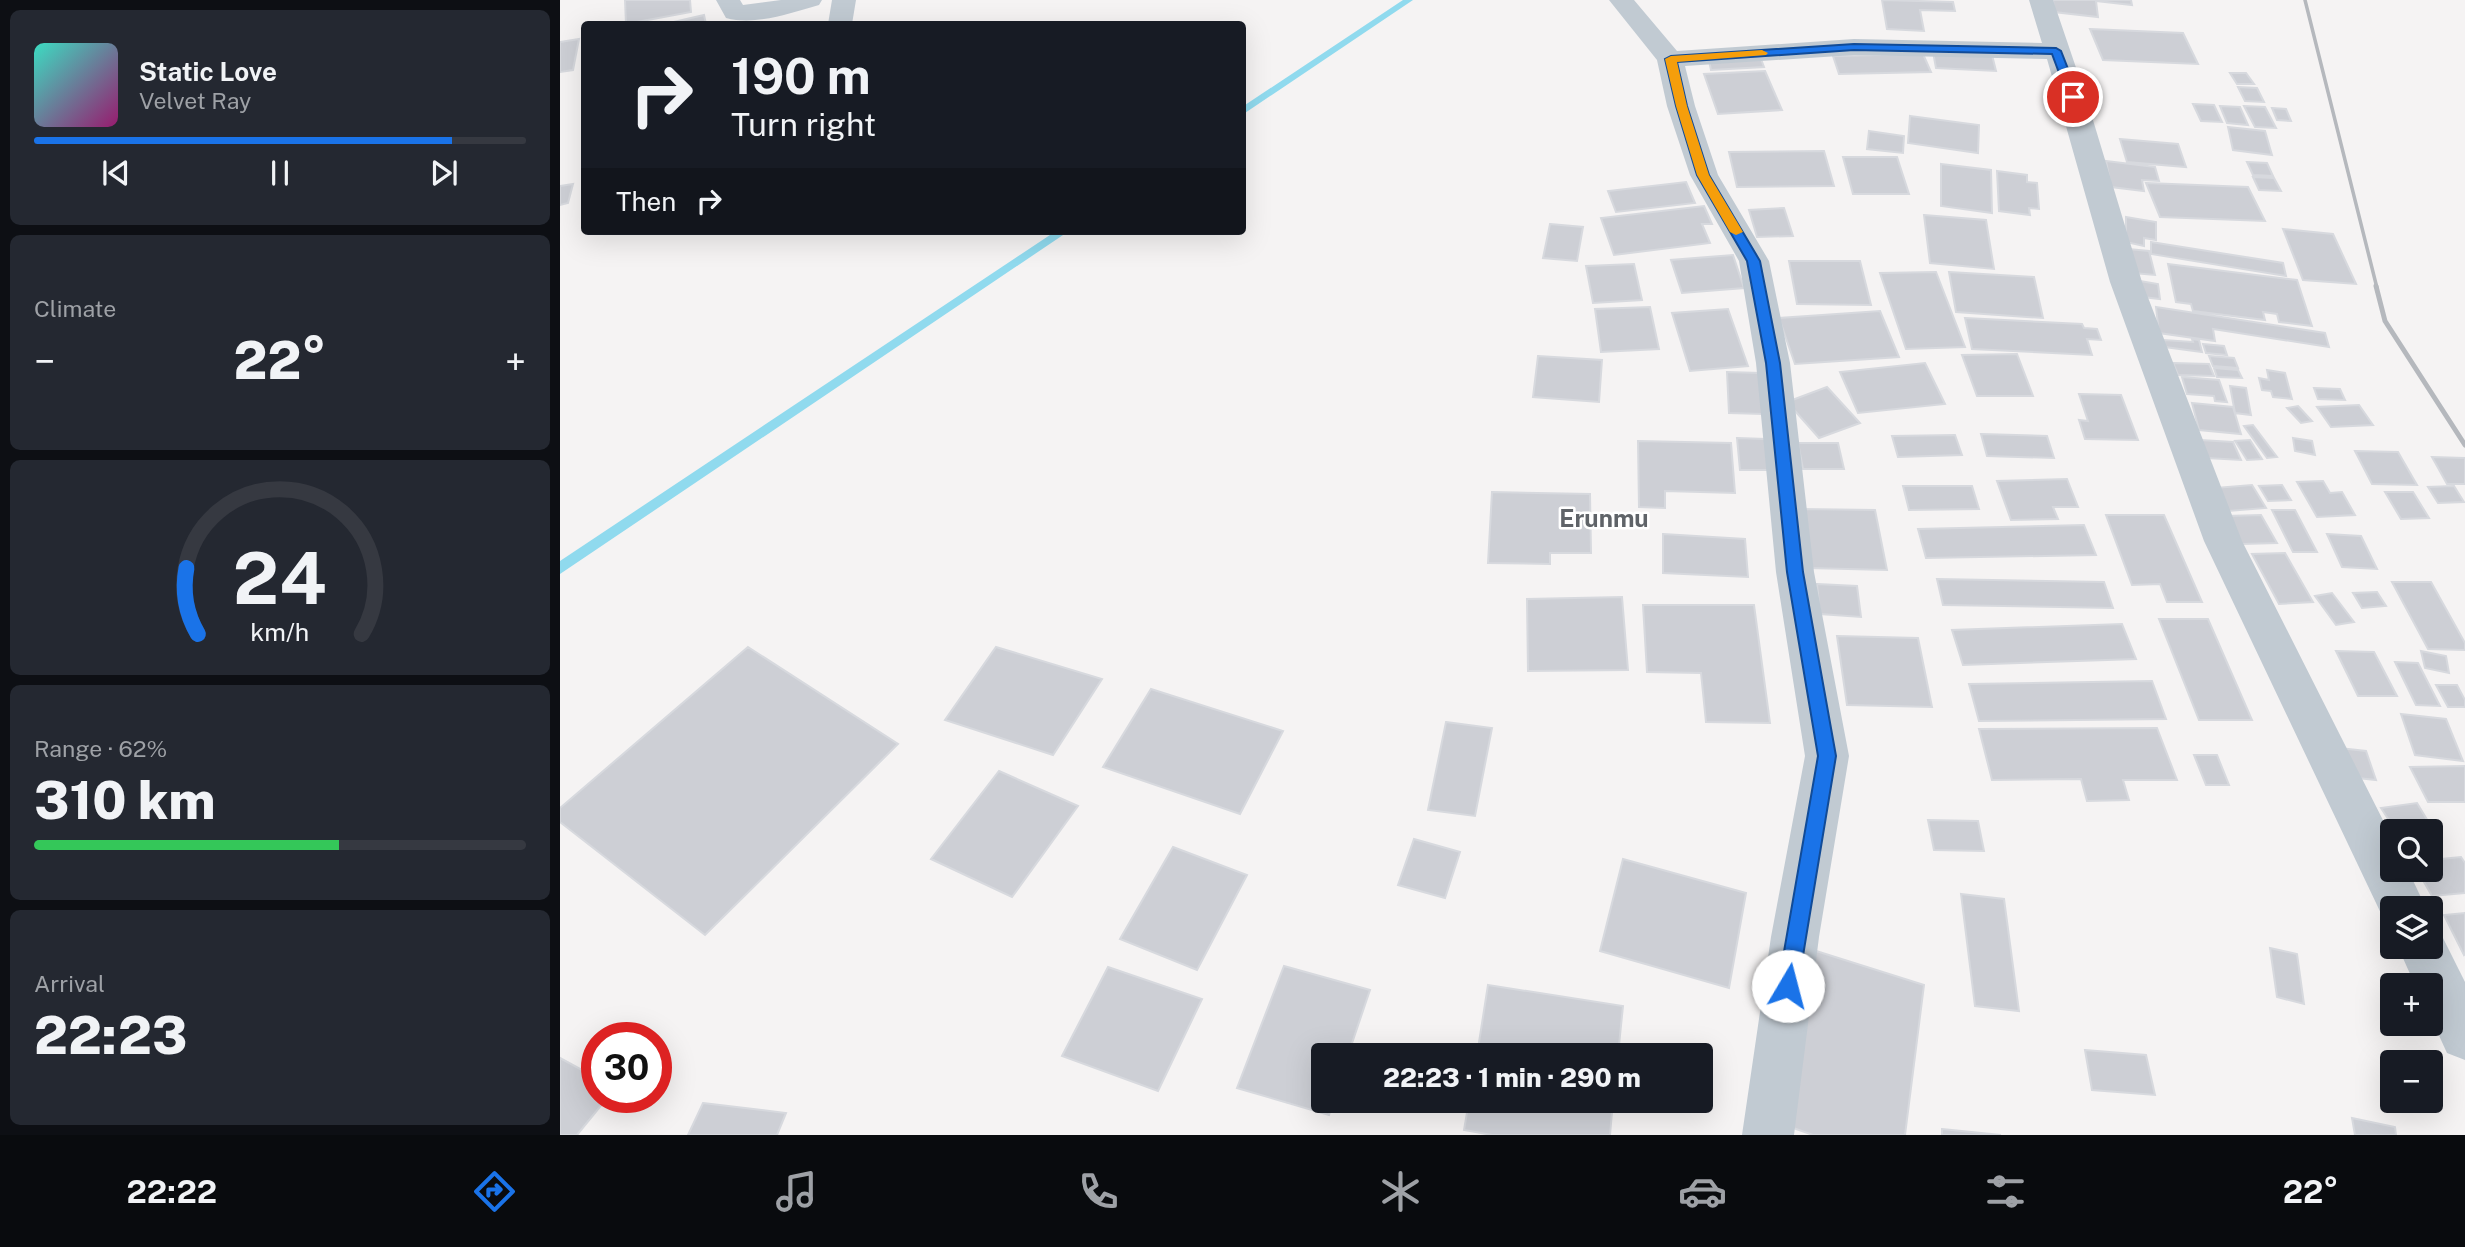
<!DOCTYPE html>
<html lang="en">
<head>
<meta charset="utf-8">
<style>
	:root { --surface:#171b24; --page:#242831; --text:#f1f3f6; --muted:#9ea1a6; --line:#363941; --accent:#1a73e8 }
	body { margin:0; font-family:"Public Sans",sans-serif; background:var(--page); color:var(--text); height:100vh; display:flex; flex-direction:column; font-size:26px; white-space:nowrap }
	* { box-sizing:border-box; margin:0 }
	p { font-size:23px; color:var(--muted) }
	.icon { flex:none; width:38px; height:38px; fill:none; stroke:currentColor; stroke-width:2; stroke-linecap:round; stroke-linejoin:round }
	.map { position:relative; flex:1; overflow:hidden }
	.sheet { display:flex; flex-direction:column; gap:10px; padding:10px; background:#0d0f14; width:560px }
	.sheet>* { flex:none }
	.top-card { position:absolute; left:21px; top:21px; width:665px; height:214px; border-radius:7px; box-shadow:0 7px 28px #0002; background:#171b24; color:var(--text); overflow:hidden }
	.buttons { position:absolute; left:1820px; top:819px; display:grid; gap:14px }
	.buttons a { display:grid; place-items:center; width:63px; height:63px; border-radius:7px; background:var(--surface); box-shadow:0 7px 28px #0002; font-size:35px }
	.speed { position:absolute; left:21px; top:1022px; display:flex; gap:14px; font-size:35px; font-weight:700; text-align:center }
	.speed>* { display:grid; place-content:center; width:91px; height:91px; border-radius:50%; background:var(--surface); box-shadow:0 7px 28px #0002; line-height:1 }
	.speed .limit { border:10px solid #d22; background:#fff; color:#111 }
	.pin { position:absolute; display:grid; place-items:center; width:60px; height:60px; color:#fff; margin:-30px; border:4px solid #fff; border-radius:50%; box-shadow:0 2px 7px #0007 }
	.me { position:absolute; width:77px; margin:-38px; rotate:8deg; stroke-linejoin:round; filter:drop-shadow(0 0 5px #0008) }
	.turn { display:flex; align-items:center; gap:24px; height:147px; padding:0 35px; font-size:32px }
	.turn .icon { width:91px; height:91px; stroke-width:2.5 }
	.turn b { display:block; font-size:49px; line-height:60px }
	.then { display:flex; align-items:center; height:66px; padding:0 35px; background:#0003; gap:14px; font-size:26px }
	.big { font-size:52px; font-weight:800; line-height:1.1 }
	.sheet .card { flex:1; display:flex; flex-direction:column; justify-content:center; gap:10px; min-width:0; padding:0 24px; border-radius:10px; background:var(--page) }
	.sheet .dial { align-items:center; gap:0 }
	.dial svg { height:182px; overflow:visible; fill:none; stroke:var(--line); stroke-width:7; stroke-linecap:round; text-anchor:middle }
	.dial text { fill:var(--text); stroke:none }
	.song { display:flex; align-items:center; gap:21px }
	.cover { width:84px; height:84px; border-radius:10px; background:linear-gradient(135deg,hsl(170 70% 55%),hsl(320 70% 35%)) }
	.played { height:7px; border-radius:4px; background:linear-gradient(90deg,var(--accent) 85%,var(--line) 85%) }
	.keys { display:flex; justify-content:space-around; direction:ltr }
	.heat { display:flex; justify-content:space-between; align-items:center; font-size:38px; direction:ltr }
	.charge { height:10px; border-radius:5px; background:linear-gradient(90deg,#34c759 62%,var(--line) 0) }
	.trip { position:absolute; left:751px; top:1043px; width:402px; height:70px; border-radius:7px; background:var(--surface); box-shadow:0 7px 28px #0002; font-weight:800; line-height:70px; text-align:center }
	.tabs { display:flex; height:112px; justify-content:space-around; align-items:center; background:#090b0e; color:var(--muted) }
	.tabs .icon { width:49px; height:49px }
	.tabs .current { color:var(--accent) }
	.tabs b { font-size:32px; color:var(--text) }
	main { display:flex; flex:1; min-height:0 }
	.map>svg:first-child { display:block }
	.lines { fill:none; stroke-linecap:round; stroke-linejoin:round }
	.stream { fill:#90daee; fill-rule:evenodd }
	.building { fill:#cdcfd5; stroke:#d7d9de; stroke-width:2 }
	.minor { fill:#c1cad2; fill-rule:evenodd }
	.rail-far1 { stroke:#b5b8bd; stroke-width:3.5 }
	.rail { stroke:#b5b8bd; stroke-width:5 }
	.route { fill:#1a73e8; stroke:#114b97; stroke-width:2 }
	.slow { fill:#f59e0b }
	.labels { text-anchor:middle; stroke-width:5; stroke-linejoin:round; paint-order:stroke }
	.quarter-label { font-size:24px; font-weight:bold; fill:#5f6368; stroke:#fff }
</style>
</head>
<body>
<main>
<section class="sheet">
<div class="card">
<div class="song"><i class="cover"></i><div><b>Static Love</b><p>Velvet Ray</p></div></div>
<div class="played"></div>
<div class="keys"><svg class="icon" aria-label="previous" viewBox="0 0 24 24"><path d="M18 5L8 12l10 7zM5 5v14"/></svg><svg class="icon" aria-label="pause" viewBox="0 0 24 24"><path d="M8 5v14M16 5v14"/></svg><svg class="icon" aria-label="next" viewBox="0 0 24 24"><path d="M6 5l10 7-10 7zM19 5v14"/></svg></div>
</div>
<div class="card"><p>Climate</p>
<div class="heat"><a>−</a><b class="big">22°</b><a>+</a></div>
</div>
<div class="card dial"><svg viewBox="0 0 100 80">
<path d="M14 69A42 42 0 1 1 86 69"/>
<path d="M14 69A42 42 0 0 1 9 40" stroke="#1a73e8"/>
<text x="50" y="56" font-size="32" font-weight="700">24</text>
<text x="50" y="72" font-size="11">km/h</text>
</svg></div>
<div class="card"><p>Range · 62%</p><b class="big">310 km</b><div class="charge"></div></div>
<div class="card"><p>Arrival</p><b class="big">22:23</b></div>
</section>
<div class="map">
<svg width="1905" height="1135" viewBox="0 0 1905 1135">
	<rect width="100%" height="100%" fill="#f5f3f3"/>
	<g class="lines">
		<path class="stream" d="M843 0H853L682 115V107Z
			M496 231H509L0 574V561Z"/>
	</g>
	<path class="building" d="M65 0H130L131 12 66 24Z
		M1322 0 1393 2 1395 11 1360 10 1364 31 1327 29Z
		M1493 0H1571L1572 5 1536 1 1538 17 1494 12Z
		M144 15 146 24H105Z
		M1530 29 1623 33 1638 64 1543 60Z
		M19 39 13 70 0 72V42Z
		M1373 52 1432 55 1436 71 1376 68Z
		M1363 54 1371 72 1279 74 1273 56Z
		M1201 59 1204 67 1151 70 1149 61Z
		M1205 71 1222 110 1158 114 1144 74Z
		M1670 73H1686L1694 84H1677Z
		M1678 87 1697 88 1704 102 1685 101Z
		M1633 104 1654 105 1662 122 1641 121Z
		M1660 106 1680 107 1688 125 1667 123Z
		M1684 106 1705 107 1716 128 1695 127Z
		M1712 108 1726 109 1731 121 1717 120Z
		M1350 116 1419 125 1418 153 1348 143Z
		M1668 127 1705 131 1712 155 1673 150Z
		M1309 131 1344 136 1343 153 1307 149Z
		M1560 139 1618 144 1626 167 1567 162Z
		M1264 151 1274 186 1177 187 1169 152Z
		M1283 157H1337L1349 194H1293Z
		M1546 161 1595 167 1599 181 1582 180 1584 191 1551 187Z
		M1687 162 1707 163 1713 176 1693 175Z
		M1381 164 1431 170 1432 213 1381 206Z
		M1437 171 1467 175V182L1477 183 1479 209 1469 208 1470 215 1439 211Z
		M1693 177 1714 178 1721 191 1699 190Z
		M1126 182 1135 203 1056 212 1048 191Z
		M1586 183 1688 187 1705 221 1600 217Z
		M13 184 8 203 0 205V186Z
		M1144 206 1152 224H1142L1150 243 1054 255 1041 218Z
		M1224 208 1233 236 1197 237 1189 210Z
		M1364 215 1426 220 1434 269 1370 263Z
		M1566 217 1596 222V240L1584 238V246L1566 242Z
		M990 224 1023 227 1017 261 983 258Z
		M1723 229 1773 234 1796 284 1743 280Z
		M1591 242 1723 263 1726 276 1591 254Z
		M1568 249 1589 251 1595 275 1573 273Z
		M1173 255 1184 288 1122 293 1111 260Z
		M1229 261H1300L1311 305 1237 304Z
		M1074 264 1082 300 1033 303 1026 266Z
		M1608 264 1737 280 1752 326 1719 322 1717 314 1703 312 1705 320 1633 311 1631 304 1616 302Z
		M1376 272 1405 347 1346 349 1320 273Z
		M1389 272 1474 277 1483 318 1396 312Z
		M1580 281 1598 284 1600 299 1583 297Z
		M1090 307 1099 349 1041 352 1035 309Z
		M1596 307 1765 333 1769 347 1653 329 1655 341 1599 333Z
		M1168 309 1188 366 1130 371 1112 313Z
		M1320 311 1339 357 1235 364 1219 318Z
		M1405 318 1522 324 1524 328 1537 329 1541 340 1527 339 1532 355 1412 349Z
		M1632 339 1639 340 1642 352 1605 347 1604 340 1633 342Z
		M1643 344 1664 346 1667 355 1646 353Z
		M1457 354 1473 396H1417L1402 355Z
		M978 356 1042 360 1039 402 973 397Z
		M1649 356 1674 358 1678 368 1653 366Z
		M1365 363 1385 404 1298 413 1280 372Z
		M1613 363 1649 364 1654 376 1618 375Z
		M1654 368 1678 370 1682 378 1657 377Z
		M1707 370 1725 373 1732 399 1713 397 1711 391 1702 390 1699 378 1709 380Z
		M1167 372 1200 373 1203 414 1169 413Z
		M1622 377 1659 380 1667 402 1655 401 1654 396 1627 394Z
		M1670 386 1686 388 1691 415 1675 413Z
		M1267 387 1300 423 1259 438 1227 402Z
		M1754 388 1780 389 1785 400 1758 399Z
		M1519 394 1561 395 1578 440 1525 439 1519 420 1528 421Z
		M1632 403 1673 407 1681 434 1639 430Z
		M1799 405 1813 425 1771 427 1757 407Z
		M1738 406 1752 421 1741 423 1727 408Z
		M1693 425 1717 457 1707 458 1684 426Z
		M1421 434 1487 436 1494 458 1427 456Z
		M1395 435 1402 455 1338 457 1332 436Z
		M1177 438 1206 439 1210 470H1180Z
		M1733 438 1752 441 1755 455 1735 451Z
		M1640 440 1673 442 1681 460 1647 458Z
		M1690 440 1702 459 1687 460 1675 441Z
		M1078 441 1171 443 1175 493 1105 491V508L1079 507Z
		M1238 443H1278L1284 469H1243Z
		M1795 451 1838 452 1857 485 1812 484Z
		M1872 457 1905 458V484H1887Z
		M1507 479 1518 507H1493L1498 519 1451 520 1437 481Z
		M1763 481 1770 493 1782 492 1795 515 1757 517 1737 482Z
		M1692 485 1706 508 1668 511 1654 488Z
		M1722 485 1731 500 1708 501 1699 486Z
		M1343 486H1412L1419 509 1349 510Z
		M1894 486 1904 502 1878 503 1868 487Z
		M932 492 1030 494 1031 553H990V564L928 563Z
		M1825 492H1853L1869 518 1841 519Z
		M1239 509 1315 510 1327 570 1248 568Z
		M1712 510H1735L1757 552H1733Z
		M1546 515H1604L1642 602H1607L1600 584 1572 585Z
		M1701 515 1717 543 1682 544 1667 516Z
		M1524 525 1536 555 1366 558 1358 529Z
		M1103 534 1185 539 1188 577 1103 573Z
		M1767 534 1801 536 1817 569 1782 567Z
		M1725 553 1753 602 1719 604 1692 554Z
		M1377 579 1544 582 1553 608 1383 605Z
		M1832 582H1871L1905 643V650L1868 649Z
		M1257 584 1297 586 1301 617 1260 614Z
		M1817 592 1826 606 1802 608 1793 593Z
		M1772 593 1794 622 1776 625 1755 596Z
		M1062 597 1068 670 968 671 967 599Z
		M1083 605H1194L1210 723 1146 722 1141 673 1087 672Z
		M1599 619H1648L1692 720H1639Z
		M1562 624 1576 659 1403 665 1392 630Z
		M1277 636 1358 638 1372 707 1287 705Z
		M188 647 338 744 145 935 0 822V808Z
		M436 647 542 679 493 755 385 720Z
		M1776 651 1814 652 1837 696H1798Z
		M1861 651 1886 656 1889 673 1865 668Z
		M1835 662 1858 663 1880 706 1856 705Z
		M1592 681 1606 719 1419 721 1409 684Z
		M1876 685H1897L1905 700V707H1888Z
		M591 689 723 731 680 814 543 767Z
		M1841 714 1886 719 1903 761 1855 755Z
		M886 722 932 728 915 816 868 810Z
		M1597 728 1617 780H1563L1569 800 1527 801 1521 779 1432 780 1419 729Z
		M1770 747 1806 751 1816 780 1780 776Z
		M1634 755H1657L1669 785H1646Z
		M1905 766V802H1868L1850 767Z
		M439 771 518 806 452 897 371 859Z
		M1857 803 1872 828 1836 831 1821 808Z
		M1368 820 1418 821 1424 851 1374 850Z
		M854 839 900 852 885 898 838 885Z
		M613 847 687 875 637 970 560 939Z
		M1901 857 1905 863V893L1872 896 1857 870H1871V860Z
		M1063 859 1186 893 1169 988 1040 951Z
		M1401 894 1444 899 1459 1011 1415 1006Z
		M1905 913V954L1904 955 1884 915Z
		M1710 948 1737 954 1744 1004 1717 997Z
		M1253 950 1364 985 1345 1135H1253L1222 1124Z
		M724 966 810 990 788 1055H763V1101H773L769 1115 677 1088Z
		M548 967 642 999 598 1091 502 1056Z
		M928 985 1063 1006 1058 1055H917Z
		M1525 1050 1586 1055 1595 1095 1532 1090Z
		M0 1058 37 1078V1097H48L17 1135H0Z
		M909 1101H1053L1050 1135H932L904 1130Z
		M143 1103 226 1113 217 1135H128Z
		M1792 1118 1835 1127 1836 1135H1795Z
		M1382 1129 1441 1135H1382Z"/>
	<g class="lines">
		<path class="minor" d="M156 0H180L183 5 221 0H262L259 5C230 13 196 26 166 18Z
			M272 0H296L292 24H268Z
			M1049 0H1074L1117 51 1294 39 1482 43 1469 0H1493L1526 97 1582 282 1682 541 1832 838V870H1848L1866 908H1832V926L1826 924 1644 541 1550 282 1487 59 1294 55 1125 66 1135 106 1158 175 1209 261 1230 363 1254 572 1289 756 1259 937 1234 1135H1182L1211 937 1245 756 1216 572 1196 363 1179 261 1130 175 1107 106 1097 60Z
			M1871 927 1879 930 1905 982V1060L1887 1053 1871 1018V985H1855L1838 947H1871Z"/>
		<path class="rail-far1" d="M1745 0 1817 288"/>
		<path class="rail" d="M1816 286 1825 321 1905 445"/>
	</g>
	<path class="route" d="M1294 44 1496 48 1501 51 1519 97 1513 101 1508 97 1492 54 1294 50 1117 62 1127 106 1149 175 1200 261 1220 363 1243 572 1276 756 1238 986 1235 993 1228 996 1221 993 1218 986 1258 756 1227 572 1206 363 1187 261 1137 175 1116 106 1105 59 1111 56Z"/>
	<path class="slow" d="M1202 50 1208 53 1206 55 1117 62 1127 106 1149 175 1183 232 1176 235 1170 232 1137 175 1116 106 1105 59 1111 56Z"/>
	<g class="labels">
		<g class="quarter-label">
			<text x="1044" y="527">Erunmu</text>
		</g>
	</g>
</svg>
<div class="buttons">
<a><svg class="icon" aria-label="search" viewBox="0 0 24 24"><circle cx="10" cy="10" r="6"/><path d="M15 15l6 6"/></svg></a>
<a><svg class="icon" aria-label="layers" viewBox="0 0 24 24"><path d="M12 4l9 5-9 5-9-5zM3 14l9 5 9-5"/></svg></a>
<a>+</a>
<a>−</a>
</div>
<div class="speed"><div class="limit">30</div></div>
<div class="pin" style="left:1513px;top:97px;background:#d93025"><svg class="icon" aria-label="arrive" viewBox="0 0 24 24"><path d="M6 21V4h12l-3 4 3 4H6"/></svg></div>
<svg class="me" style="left:1228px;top:986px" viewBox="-20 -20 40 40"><circle r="19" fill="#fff"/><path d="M0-13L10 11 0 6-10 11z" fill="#1a73e8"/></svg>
<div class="trip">22:23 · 1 min · 290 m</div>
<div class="top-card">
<div class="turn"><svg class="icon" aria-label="right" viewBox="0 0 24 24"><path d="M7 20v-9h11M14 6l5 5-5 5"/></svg><div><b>190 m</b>Turn right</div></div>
<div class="then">Then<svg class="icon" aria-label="right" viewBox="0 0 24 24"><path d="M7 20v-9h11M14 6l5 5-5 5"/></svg></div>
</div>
</div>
</main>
<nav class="tabs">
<b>22:22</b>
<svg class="icon current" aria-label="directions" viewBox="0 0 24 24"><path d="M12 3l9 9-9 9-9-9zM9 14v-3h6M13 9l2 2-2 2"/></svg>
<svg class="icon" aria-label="music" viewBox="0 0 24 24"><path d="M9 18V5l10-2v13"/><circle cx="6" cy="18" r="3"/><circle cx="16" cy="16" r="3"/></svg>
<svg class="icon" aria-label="phone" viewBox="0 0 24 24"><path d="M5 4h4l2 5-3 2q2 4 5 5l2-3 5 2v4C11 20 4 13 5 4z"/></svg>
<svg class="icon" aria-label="climate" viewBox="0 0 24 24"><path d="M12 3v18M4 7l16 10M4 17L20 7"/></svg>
<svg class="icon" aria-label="car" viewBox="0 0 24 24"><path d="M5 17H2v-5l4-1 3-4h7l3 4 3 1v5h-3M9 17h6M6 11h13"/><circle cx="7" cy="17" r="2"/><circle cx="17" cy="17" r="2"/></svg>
<svg class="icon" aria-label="filters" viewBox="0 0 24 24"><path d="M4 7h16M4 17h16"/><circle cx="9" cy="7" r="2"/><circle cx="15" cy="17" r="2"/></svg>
<b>22°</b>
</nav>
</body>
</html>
